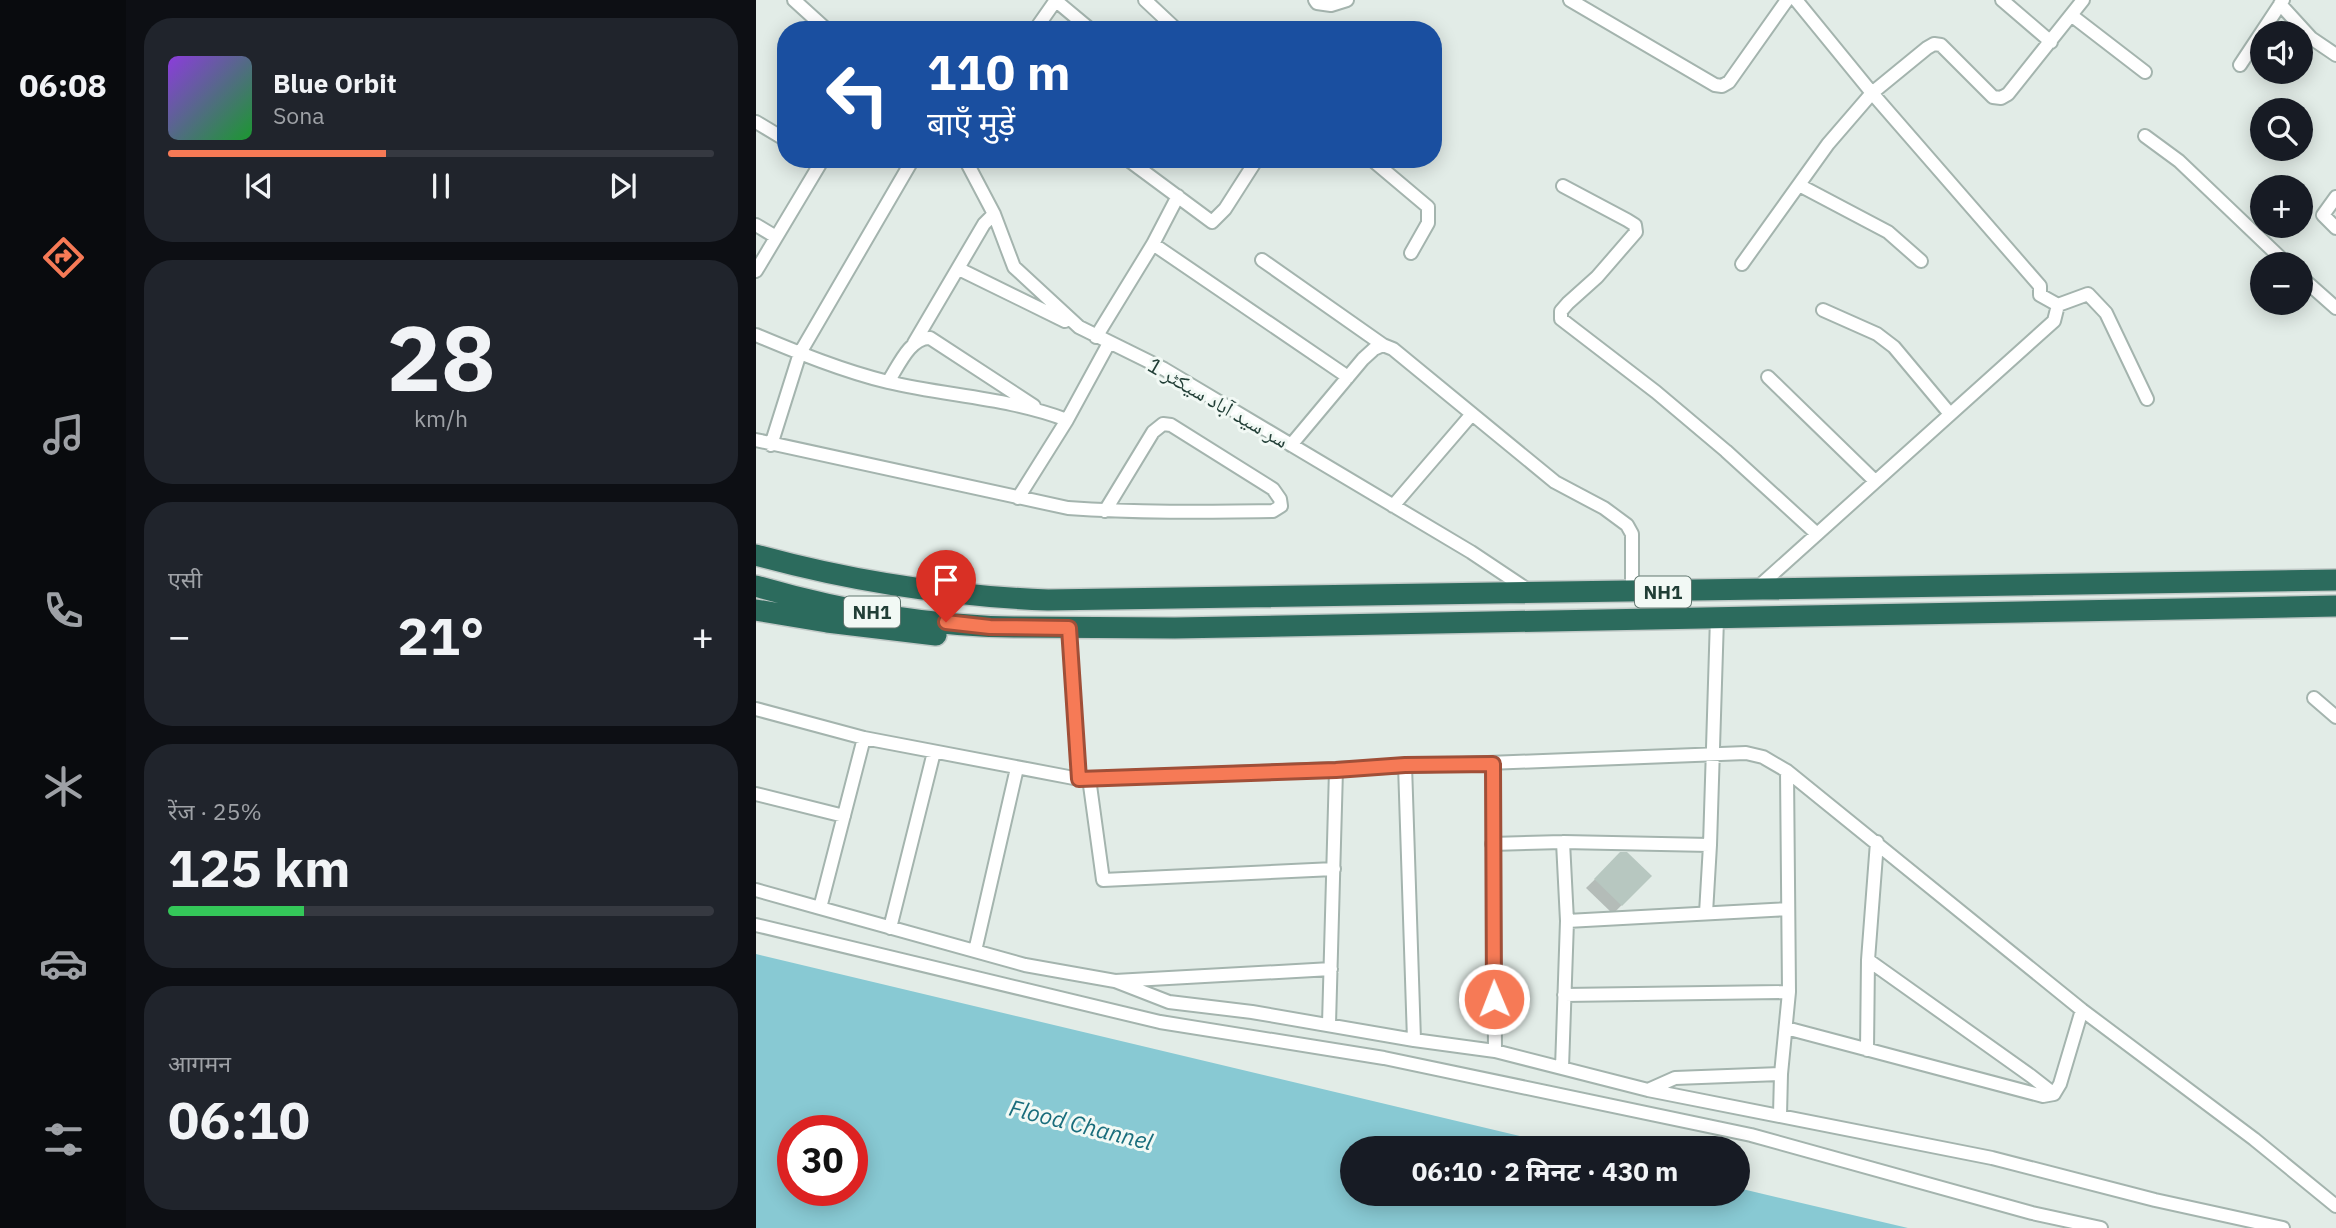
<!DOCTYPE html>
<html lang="hi">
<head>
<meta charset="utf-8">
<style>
	:root { --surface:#171b24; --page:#20242c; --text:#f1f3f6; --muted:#9ea1a6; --line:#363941; --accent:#f67a56 }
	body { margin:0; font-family:"IBM Plex Sans","Noto Naskh Arabic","Noto Sans Devanagari",sans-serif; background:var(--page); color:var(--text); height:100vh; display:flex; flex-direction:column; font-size:26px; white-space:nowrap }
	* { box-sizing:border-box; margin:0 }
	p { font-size:23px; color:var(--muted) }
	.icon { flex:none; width:38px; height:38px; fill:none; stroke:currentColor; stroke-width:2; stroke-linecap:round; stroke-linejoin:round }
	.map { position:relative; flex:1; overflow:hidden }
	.side { display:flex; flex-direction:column; gap:18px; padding:18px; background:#0d0f14; width:630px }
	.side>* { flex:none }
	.banner { position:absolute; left:21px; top:21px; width:665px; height:147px; border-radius:28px; box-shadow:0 4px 18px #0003; background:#1a4fa0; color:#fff; overflow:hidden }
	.buttons { position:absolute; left:1494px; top:21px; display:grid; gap:14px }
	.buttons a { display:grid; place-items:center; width:63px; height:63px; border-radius:50%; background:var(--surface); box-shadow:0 4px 18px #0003; font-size:35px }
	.speed { position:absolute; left:21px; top:1115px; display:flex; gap:14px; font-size:35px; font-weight:700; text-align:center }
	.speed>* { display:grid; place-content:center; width:91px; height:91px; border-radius:50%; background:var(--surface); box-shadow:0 4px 18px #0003; line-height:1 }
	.speed .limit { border:10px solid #d22; background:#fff; color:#111 }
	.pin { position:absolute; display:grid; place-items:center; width:60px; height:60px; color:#fff; margin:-72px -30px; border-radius:50% 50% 50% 0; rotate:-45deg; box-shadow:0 0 7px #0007 }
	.pin .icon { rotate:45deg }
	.me { position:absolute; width:77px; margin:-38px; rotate:359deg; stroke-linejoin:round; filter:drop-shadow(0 0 5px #0008) }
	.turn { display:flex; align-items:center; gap:24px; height:147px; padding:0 35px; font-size:32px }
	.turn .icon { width:91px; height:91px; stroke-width:2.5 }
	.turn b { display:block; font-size:49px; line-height:60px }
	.big { font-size:52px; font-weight:700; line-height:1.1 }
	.side .tile { flex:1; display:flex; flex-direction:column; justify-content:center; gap:10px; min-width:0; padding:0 24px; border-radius:28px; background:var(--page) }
	.side .dial { align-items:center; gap:0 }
	.dial b { font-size:91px; line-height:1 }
	.song { display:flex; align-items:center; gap:21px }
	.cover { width:84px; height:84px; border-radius:10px; background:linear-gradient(135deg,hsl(270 70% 55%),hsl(130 70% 35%)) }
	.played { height:7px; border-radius:4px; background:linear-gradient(90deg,var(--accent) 40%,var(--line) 40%) }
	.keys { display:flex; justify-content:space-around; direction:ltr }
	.heat { display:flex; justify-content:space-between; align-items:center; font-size:38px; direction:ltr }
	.charge { height:10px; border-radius:5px; background:linear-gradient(90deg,#34c759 25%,var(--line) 0) }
	.trip { position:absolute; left:584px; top:1136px; width:410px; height:70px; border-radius:35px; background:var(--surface); box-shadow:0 4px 18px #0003; font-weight:700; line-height:70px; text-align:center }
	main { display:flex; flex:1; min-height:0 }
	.menu { display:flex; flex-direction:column; width:126px; justify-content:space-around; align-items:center; background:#090b0e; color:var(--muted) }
	.menu .icon { width:49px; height:49px }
	.menu .on { color:var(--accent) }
	.menu b { font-size:32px; color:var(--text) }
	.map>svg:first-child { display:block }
	.water { fill:#88c9d3; fill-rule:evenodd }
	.shadow { fill:#0003 }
	.building { fill:#b7c7c0 }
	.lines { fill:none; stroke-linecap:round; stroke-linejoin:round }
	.street-casing { stroke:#a4b4ae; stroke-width:16 }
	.highway-casing { stroke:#c1c9c7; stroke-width:24 }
	.street { stroke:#fff; stroke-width:12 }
	.highway { stroke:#2c6b5d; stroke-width:21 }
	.route-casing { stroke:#a04f38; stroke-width:18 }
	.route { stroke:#f67a56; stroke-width:12 }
	.labels { text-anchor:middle; stroke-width:6; stroke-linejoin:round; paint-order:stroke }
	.shield { fill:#f2f9f5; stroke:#60766f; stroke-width:2 }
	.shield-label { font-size:19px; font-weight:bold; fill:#213e36 }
	.street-label { font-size:21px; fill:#213e36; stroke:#f2f9f5 }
	.water-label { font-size:23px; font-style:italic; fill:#196d7c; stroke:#f2f9f5 }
</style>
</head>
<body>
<main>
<nav class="menu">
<b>06:08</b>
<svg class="icon on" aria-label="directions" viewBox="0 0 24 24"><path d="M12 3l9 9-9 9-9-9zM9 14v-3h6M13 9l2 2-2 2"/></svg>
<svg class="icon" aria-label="music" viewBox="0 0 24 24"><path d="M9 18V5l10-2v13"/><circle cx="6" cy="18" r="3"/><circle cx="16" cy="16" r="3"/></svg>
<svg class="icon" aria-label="phone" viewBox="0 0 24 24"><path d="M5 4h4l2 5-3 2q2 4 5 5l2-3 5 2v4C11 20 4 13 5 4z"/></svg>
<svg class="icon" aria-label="climate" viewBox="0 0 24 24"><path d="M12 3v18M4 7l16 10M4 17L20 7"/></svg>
<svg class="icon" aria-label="car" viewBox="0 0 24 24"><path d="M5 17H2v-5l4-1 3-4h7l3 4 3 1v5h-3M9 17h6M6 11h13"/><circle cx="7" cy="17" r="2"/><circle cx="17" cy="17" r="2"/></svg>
<svg class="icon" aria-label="filters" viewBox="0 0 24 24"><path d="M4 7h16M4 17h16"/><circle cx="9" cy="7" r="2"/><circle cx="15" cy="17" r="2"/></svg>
</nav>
<section class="side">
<div class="tile">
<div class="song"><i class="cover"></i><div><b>Blue Orbit</b><p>Sona</p></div></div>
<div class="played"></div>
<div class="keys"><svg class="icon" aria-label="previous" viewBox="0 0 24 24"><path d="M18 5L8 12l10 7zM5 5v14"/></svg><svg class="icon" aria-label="pause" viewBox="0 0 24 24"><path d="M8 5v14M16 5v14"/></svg><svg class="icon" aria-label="next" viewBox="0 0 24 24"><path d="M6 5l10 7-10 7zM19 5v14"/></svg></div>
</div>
<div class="tile dial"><b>28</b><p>km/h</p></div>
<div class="tile"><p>एसी</p>
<div class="heat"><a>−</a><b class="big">21°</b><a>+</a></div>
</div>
<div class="tile"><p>रेंज · 25%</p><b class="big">125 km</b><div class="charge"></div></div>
<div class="tile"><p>आगमन</p><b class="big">06:10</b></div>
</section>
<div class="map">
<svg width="1580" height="1228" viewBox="0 0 1580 1228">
	<rect width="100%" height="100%" fill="#e2ece7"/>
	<path class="water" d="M0 954 814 1148H597V1194H982V1188L1152 1228H0ZM37 1130H96V1190H37Z"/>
	<path class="shadow" d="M865 854 893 877 857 914 830 888Z"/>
	<path class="building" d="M864 852H871L896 876 866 906 838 879Z"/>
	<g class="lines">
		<g class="street-casing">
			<path id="street" d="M38 0 71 30
				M299 0 335 30
				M389 0 421 30
				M559 0 561 3 575 5 591 0
				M814 0 959 85 966 86 973 82 1031 0
				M1040 0 1116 93 1284 286V295L1302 305 1332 294 1350 313 1391 399
				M1246 0 1295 42
				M1524 4 1555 38 1580 55
				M1315 15 1389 72
				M279 30 300 0
				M1484 65 1527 0
				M0 122 30 140
				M1389 136 1423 161 1531 264
				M209 159 238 214 258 267 323 327 408 369 715 552 772 590
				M371 159 456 222 469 209 501 159
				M615 159 672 207V223L655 253
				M1043 185 1132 232 1165 261
				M807 186 871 220 879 225 880 232 841 277 812 303 805 311V319L900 392 970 451 1061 534
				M1580 197 1567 215 1580 228
				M0 225 20 237
				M397 244 592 377
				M506 260 627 345
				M986 264 1072 144 1116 93 1171 48 1178 44 1185 45 1237 97 1245 98 1252 94 1327 0
				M203 269 309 321
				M0 271 67 159
				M1545 277 1580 308
				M1067 310 1121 334 1138 347 1194 414
				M0 335C43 353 87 371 132 382 191 396 254 398 311 420
				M340 337 397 244 422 196
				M158 343 228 224 238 214
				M1012 377 1119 481
				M132 382C142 367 154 337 174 338L278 406
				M0 440 312 508C380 513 448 512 517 511L525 506 524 499 517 489 415 425 407 424 397 432 349 511
				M15 445 44 353 157 159
				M535 445 607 359 618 349 627 345 637 349 799 482 848 508 871 525 876 534V593
				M262 498 311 420 353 343
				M637 506 716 414
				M1000 589 1298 321 1302 305
				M313 628 323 779
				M1558 698 1580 717
				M0 709 108 738 323 779 990 753 1007 757 1031 771 1326 1010 1498 1139 1580 1206
				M737 764 739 1051
				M649 765 658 1040
				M333 778 347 880 578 869
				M0 794 88 816
				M736 844 807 842 954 845
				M0 890 64 908 108 738
				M64 908 269 965 359 981 575 969
				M950 913 954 845 961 618
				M811 921 1032 909
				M0 925 404 1022 628 1058 995 1135 1276 1213 1345 1228
				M134 928 178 752
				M219 951 261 768
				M1112 960 1275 1076 1298 1094
				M359 981 413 1002 496 1012 658 1040 739 1051 892 1090 1236 1158 1399 1200 1527 1228
				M808 995 1033 992
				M573 1024 580 770
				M1030 1028 1287 1096 1298 1094 1304 1084 1326 1010
				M1111 1050 1112 960 1121 842
				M806 1068 811 921 807 842
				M892 1090 919 1078 1025 1074
				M1024 1115 1025 1074 1033 992 1031 771"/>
		</g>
		<g class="highway-casing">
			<path id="highway" d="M0 555C98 582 190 596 292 600L1580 580
				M0 586C83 610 172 626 258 627L419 628 1580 606
				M0 610 71 622 180 635"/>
		</g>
		<use href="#street" class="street"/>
		<use href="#highway" class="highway"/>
	</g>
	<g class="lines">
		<g class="route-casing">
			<path id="route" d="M190 622 234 627 313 628 323 779 580 770 649 765 737 764 738 999"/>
		</g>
		<use href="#route" class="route"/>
	</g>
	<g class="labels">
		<g class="shield">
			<rect x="879" y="576.5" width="56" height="31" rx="5"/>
			<rect x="88" y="596.5" width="56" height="31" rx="5"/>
		</g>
		<g class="shield-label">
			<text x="907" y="599">NH1</text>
			<text x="116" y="619">NH1</text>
		</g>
		<g class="street-label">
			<text transform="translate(462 403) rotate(30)" y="7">سر سید آباد سیکٹر 1</text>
		</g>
		<g class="water-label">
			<text transform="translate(325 1125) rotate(14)" y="8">Flood Channel</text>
		</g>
	</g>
</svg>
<div class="buttons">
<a><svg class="icon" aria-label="sound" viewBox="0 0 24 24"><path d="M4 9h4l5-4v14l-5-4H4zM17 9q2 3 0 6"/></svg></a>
<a><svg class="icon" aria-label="search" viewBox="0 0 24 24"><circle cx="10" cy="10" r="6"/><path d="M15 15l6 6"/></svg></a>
<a>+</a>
<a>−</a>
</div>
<div class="speed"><div class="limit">30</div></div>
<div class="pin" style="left:190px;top:622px;background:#d93025"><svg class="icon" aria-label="arrive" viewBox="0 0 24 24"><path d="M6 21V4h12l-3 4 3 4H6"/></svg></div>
<svg class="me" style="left:738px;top:999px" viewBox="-20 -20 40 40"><circle r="17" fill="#f67a56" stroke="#fff" stroke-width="3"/><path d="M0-11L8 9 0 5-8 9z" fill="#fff"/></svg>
<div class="trip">06:10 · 2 मिनट · 430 m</div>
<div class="banner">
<div class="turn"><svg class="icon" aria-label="left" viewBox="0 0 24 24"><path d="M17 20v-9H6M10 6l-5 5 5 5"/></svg><div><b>110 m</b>बाएँ मुड़ें</div></div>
</div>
</div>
</main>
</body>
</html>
